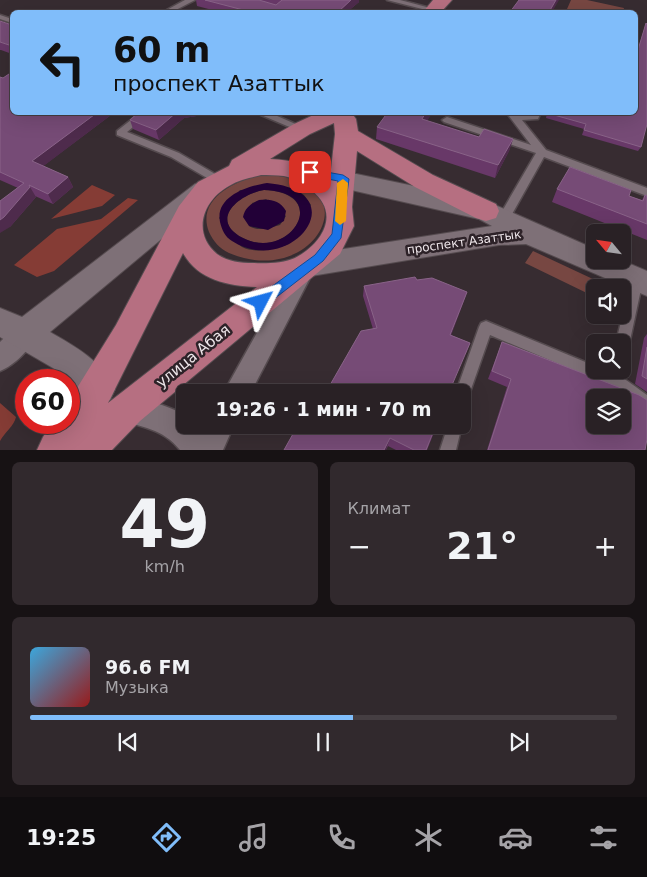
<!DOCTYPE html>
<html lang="ru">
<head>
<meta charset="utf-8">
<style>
	:root { --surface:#292125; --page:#31292d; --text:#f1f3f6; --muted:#a5a3a7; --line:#453e42; --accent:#80bdfa }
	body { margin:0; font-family:"DejaVu Sans",sans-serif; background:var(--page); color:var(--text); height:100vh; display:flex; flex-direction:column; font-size:19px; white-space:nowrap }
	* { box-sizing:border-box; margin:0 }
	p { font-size:16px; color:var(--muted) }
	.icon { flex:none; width:28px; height:28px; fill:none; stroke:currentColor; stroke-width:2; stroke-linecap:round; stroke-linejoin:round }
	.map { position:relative; height:450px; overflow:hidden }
	.drawer { display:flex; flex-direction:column; gap:12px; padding:12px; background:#171214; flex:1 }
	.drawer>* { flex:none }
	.hud { position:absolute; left:10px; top:10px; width:628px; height:105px; border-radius:8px; box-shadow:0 5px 20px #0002,0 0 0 1px var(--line); background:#80bdfa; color:#111; overflow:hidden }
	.needle { width:32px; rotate:299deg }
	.controls { position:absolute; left:586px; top:224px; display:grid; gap:10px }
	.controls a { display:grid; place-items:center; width:45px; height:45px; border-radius:8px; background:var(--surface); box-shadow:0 5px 20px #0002,0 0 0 1px var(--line); font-size:25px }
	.speed { position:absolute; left:15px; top:369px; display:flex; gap:10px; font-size:25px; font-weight:700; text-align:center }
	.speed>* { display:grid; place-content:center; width:65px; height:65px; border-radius:50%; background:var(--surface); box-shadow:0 5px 20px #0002,0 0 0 1px var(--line); line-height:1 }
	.speed .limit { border:8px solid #d22; background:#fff; color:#111 }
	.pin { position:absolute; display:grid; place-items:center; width:42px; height:42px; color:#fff; margin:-21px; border-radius:10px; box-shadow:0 2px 8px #0006 }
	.me { position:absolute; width:55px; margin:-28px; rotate:51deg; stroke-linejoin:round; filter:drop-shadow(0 0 4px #0008) }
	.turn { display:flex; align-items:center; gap:18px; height:105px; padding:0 20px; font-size:22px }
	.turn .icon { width:65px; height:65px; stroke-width:2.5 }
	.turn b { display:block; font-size:35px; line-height:42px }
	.big { font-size:38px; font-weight:600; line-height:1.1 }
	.drawer .widget { flex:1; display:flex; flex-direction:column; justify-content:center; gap:8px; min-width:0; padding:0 18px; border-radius:8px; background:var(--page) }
	.drawer .dial { align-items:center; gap:0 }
	.dial b { font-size:65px; line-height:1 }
	.song { display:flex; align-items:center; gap:15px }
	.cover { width:60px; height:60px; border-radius:8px; background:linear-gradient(135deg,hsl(200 70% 55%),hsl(0 70% 35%)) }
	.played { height:5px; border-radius:2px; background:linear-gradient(90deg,var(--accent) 55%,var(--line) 55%) }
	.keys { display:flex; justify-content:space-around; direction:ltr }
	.heat { display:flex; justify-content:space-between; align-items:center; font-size:28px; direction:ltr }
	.drawer .tiles { flex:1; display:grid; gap:12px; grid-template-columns:1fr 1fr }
	.widget:last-child { grid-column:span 2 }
	.trip { position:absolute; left:176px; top:384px; width:295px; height:50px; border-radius:8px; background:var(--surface); box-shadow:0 5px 20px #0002,0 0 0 1px var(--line); font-weight:600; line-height:50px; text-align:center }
	.tabs { display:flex; height:80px; justify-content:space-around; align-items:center; background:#100d0f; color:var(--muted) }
	.tabs .icon { width:35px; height:35px }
	.tabs .on { color:var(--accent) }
	.tabs b { font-size:22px; color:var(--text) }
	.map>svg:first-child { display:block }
	.green { fill:#774742; fill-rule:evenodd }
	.forest { fill:#853c35 }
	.water { fill:#220037; fill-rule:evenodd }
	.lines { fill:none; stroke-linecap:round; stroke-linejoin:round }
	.service-casing { stroke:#554b4f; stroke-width:3 }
	.minor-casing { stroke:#554b4f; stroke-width:3 }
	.tertiary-casing { stroke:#554b4f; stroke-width:2 }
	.primary-casing { stroke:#554b4f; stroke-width:2 }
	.service { fill:#7e7077; fill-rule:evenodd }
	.minor { fill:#7e7077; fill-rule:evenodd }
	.tertiary { fill:#7e7077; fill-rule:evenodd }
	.primary { fill:#b66f81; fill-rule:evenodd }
	.wall { fill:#683868 }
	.shaded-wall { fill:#4e2b4c }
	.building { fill:#764b76; stroke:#896388; fill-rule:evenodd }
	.route { fill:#1a73e8; stroke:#114b97 }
	.slow { fill:#f59e0b }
	.labels { text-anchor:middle; stroke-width:5; stroke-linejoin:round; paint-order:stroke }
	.street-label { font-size:12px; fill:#eee6ea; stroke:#2d2228 }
	.near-street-label { font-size:15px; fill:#eee6ea; stroke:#2d2228 }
</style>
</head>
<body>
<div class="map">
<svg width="647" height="450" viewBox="0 0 647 450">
	<rect width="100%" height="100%" fill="#372c31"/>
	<path class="green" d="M571 0H587L624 8 623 12H582L567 9Z
		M260 175C376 174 318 291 229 253 220 249 213 241 209 232 196 199 235 181 260 175ZM294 188 304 195 311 205 289 244C276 249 256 254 242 247 234 242 226 226 219 218L240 190Z
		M264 190C333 193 290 262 243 238 208 220 239 194 264 190ZM266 199 286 216 280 225C268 228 260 232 249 226L252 203Z
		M533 251 610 287 595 288V297L525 263Z"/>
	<path class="forest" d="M92 185 115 195 102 206 51 219Z
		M128 198 138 200 54 271 37 277 14 265 57 229 101 219Z
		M0 403 16 417C14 426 5 432 0 441Z"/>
	<path class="water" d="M267 183C358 191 292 279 232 241 225 237 222 230 220 222 215 196 248 186 267 183ZM264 190C333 192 290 262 243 238 208 220 239 194 264 190Z
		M259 200C270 199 280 200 286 211L284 221 268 230 249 226 243 217C245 208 250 204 259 200Z"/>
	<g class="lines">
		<g class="service-casing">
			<path id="service" d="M185 0H195L172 12H163Z
				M387 0H400L438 10 434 12Z
				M0 15 12 19V23L0 19Z
				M141 112H151L127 132 179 153 222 178 223 180 222 182H214L171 157 117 135V131Z
				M254 112H268L307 129 302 132 299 131Z
				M506 112H515L517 115 541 112 538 119 522 120 546 150 647 188V196L544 157 507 223H499L497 220 536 153 444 122 442 120 447 117 531 145Z
				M637 275 641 277 643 280 629 345 627 349 622 351V342H616L631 280 633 277Z
				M486 321 595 366V370C616 370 630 383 647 395V410L609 385 490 335 469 395 467 400 462 402V392H456L479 327 481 323Z
				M448 425H462L456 450H440Z"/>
		</g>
		<g class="minor-casing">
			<path id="minor" d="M302 263 310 266 313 272 251 392H224L294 266Z
				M24 324 33 327 37 335C30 349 15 365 0 371V342L15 327Z
				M127 396C147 400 167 405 185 415V425H197L202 431 205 425H234L223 450H180C163 428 141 428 117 418L113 409 117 400Z"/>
		</g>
		<g class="tertiary-casing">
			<path id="tertiary" d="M294 161 486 201 595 249V260H621L647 271V296L526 244 499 245 305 277 295 274 290 266 295 258 305 255 492 226 479 219 285 175 282 169 285 163Z
				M204 181 213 184 217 190 213 196 50 332C75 346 104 363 115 389L110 400 98 405 86 400 69 383V380H65L53 368 0 337V308L22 317 195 184Z"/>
		</g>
		<g class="primary-casing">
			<path id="primary" d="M433 0H452L441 12H423Z
				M320 112H351L356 119 358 131 433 175 496 204 499 211 496 218 486 221 476 218 415 187 357 151 352 207 354 226 340 254 140 421 112 450H37L43 437 53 422H69V401L116 325 179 206 198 182 229 166 232 160 294 124ZM334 123 335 134 330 178C312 165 292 160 270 159L310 134ZM261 175C268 175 276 175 284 176 294 178 303 183 311 190 341 213 323 243 295 258 284 263 265 264 253 263 241 263 228 262 217 254 192 233 202 201 229 186 239 180 250 178 261 175ZM183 253C198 280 228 286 257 287L108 403Z"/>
		</g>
		<use href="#service" class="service"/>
		<use href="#minor" class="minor"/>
		<use href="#tertiary" class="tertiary"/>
		<use href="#primary" class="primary"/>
	</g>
	<path class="wall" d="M196 0H359V2L347 12H220L197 6Z
		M0 21 12 25V54L1 50H0Z
		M646 23 641 147 638 151 582 135 584 129 546 118 547 113 635 112V58Z
		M0 77 111 115 43 166 68 177 73 187 53 204 35 196 36 197 10 227 18 188 0 180Z
		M139 112H222L184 118 159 140 133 129 130 120Z
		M427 121 479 137 513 139 509 151 495 178 376 139 377 127Z
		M557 189 629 196 642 200 645 195 647 196V240L552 202Z
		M417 280 467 292 451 335 470 343 466 353 373 329 363 296 364 286Z
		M647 334V392L635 384 644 338Z
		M502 342 645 450H487L507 387 488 379Z
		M298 425H437L427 450H396L388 446 386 450H284Z"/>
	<path class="shaded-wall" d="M351 0H359V2L347 12H338Z
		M556 0H559L552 12H549Z
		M98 112H111V115L37 171 32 161Z
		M177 112H222L184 118 159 140 156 130Z
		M426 112H433L420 132 422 119Z
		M513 139 509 151 495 178 498 165Z
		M68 177 73 187 53 204 48 194Z
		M30 187 36 197 10 227 0 233V220Z
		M467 292 464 301 448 344 450 335Z
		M390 438 386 450H384Z"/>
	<path class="building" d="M205 0H259L276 5 282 0H281H351L338 12H251Z
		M519 0H556L549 12H510Z
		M0 21 12 25V46L0 42Z
		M646 23 647 24V124L641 147 584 130 586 124 547 113V112H635V60Z
		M12 72V112H98L32 161 68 177 48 194 29 185 30 187 4 217 0 220V201L24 183 0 172V77L3 78Z
		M139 112H177L156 130 130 120Z
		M388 112H426L422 119 479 137 484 129 513 139 498 165 377 127Z
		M570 167 631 190 629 196 643 201 645 195 647 196V224L557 189Z
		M415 277 417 280 432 278 467 292 450 335 470 343 449 392H326L361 331 377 328 364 286Z
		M502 342 639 395 647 400V439L645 450H488L511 379 492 371ZM595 398H622V425H595Z
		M647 347V379L642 376Z
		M298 425H436L426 450H414L390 438 384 450H284Z"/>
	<path class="route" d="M310 169 343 175 349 179 341 238 323 261 265 306H256L254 302 256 298 315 255 332 234 338 181 307 175V170Z"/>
	<path class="slow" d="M343 179 348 183 346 221 340 225 335 221 337 183Z"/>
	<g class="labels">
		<g class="street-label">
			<text transform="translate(464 242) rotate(-8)" y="4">проспект Азаттык</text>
		</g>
		<g class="near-street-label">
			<text transform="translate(193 356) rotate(-39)" y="5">улица Абая</text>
		</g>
	</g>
</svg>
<div class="controls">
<a><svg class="needle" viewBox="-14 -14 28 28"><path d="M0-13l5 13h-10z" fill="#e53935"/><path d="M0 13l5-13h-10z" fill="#a5a3a7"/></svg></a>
<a><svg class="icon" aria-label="sound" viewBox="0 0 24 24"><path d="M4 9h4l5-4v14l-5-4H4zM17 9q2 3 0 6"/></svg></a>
<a><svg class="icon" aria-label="search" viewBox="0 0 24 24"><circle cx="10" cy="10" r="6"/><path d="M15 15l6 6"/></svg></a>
<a><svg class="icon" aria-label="layers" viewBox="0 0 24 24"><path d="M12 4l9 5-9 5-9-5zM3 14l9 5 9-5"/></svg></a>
</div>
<div class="speed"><div class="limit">60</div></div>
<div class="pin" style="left:310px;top:172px;background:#d93025"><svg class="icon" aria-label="arrive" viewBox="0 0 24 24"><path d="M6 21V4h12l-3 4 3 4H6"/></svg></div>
<svg class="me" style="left:261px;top:302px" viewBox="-20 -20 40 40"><path d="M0-17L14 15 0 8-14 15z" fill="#1a73e8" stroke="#fff" stroke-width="4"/></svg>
<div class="trip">19:26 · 1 мин · 70 m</div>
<div class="hud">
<div class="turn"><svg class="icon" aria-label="left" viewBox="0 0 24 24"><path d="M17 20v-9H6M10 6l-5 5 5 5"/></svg><div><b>60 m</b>проспект Азаттык</div></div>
</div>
</div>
<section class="drawer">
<div class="tiles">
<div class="widget dial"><b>49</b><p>km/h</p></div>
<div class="widget"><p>Климат</p>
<div class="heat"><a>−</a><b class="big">21°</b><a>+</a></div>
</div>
<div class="widget">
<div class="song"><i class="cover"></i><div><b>96.6 FM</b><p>Музыка</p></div></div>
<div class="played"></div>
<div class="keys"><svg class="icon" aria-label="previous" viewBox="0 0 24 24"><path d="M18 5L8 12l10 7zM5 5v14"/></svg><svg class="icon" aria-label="pause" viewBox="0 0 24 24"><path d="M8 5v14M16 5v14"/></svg><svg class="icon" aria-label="next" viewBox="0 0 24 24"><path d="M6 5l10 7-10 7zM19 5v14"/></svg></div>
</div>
</div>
</section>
<nav class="tabs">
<b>19:25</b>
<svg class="icon on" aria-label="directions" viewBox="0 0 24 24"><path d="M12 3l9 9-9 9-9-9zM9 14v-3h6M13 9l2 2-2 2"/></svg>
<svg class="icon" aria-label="music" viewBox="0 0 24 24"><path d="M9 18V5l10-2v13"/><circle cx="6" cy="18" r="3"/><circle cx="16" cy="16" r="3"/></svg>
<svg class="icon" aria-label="phone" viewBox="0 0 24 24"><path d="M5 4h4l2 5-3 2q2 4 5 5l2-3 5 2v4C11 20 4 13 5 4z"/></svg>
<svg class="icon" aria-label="climate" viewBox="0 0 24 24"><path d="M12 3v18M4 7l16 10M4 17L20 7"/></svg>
<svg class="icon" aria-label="car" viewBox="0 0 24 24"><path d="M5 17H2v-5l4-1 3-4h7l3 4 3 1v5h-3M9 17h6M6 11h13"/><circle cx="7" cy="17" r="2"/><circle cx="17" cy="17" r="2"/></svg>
<svg class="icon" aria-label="filters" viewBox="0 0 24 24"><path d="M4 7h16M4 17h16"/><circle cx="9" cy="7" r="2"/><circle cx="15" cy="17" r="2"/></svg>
</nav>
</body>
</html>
